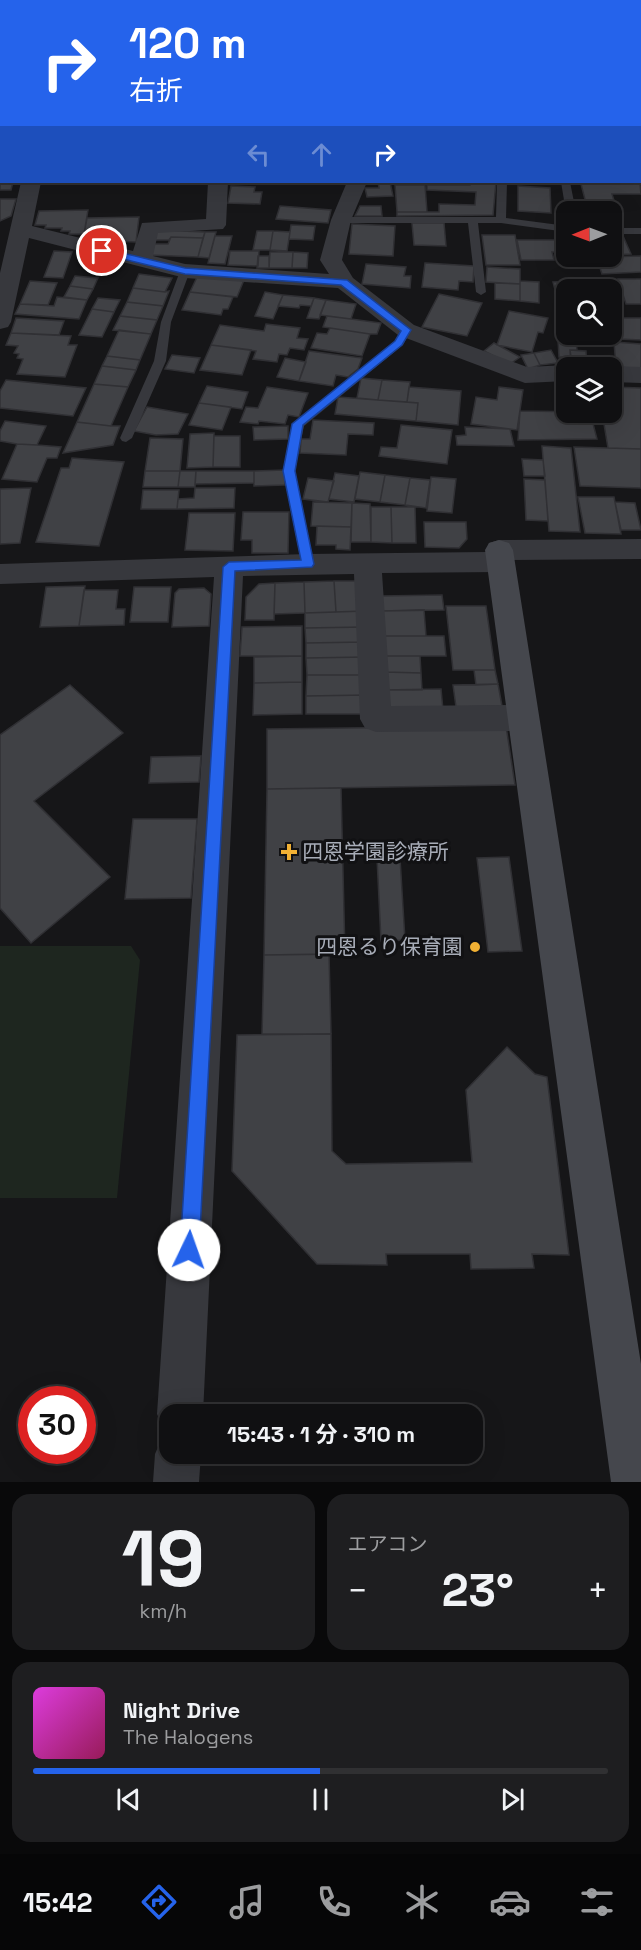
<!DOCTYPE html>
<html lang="ja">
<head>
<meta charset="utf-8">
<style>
	:root { --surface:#101012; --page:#1e1e20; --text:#f1f3f6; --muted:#9c9d9f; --line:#303032; --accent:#2563eb }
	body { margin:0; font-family:"Space Grotesk","Noto Sans JP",sans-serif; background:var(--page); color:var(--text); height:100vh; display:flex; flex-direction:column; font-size:22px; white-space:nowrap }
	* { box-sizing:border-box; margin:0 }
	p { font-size:20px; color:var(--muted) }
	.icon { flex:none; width:33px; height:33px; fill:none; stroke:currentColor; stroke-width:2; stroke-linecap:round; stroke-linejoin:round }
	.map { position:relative; height:1482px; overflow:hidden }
	.drawer { display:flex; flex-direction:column; gap:12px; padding:12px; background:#09090a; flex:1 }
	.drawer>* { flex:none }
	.banner { position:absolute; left:0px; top:0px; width:642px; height:183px; box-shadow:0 6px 24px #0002,0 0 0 2px var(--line); background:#2563eb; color:#fff; overflow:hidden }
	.needle { width:39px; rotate:269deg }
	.tools { position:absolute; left:556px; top:201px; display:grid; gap:12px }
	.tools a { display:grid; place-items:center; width:66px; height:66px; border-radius:12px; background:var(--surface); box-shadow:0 6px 24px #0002,0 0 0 2px var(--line); font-size:30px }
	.speed { position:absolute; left:18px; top:1386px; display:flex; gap:12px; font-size:30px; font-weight:700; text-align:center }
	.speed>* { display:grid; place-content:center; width:78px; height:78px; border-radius:50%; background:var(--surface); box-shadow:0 6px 24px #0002,0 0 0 2px var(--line); line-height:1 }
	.speed .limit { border:9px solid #d22; background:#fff; color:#111 }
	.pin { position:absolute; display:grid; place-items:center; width:51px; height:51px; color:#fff; margin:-26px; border:3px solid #fff; border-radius:50%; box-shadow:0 2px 6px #0007 }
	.me { position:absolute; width:66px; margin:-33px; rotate:3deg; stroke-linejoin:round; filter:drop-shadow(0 0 4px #0008) }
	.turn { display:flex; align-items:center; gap:21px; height:126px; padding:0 30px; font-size:27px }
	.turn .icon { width:78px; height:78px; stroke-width:2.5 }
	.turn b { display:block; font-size:42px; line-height:51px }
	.lanes { display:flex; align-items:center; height:57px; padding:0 30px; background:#0003; justify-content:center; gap:30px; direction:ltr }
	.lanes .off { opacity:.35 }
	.big { font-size:45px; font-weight:700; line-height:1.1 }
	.drawer .widget { flex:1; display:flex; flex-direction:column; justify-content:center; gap:9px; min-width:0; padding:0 21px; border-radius:18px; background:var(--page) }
	.drawer .dial { align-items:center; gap:0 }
	.dial b { font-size:78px; line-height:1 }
	.song { display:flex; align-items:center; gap:18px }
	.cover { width:72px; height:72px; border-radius:9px; background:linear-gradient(135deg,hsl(300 70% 55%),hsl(330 70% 35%)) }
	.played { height:6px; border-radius:3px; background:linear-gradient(90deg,var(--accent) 50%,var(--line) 50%) }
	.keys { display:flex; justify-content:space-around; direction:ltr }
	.heat { display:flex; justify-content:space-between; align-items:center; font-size:33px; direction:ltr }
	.drawer .tiles { flex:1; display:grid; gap:12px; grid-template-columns:1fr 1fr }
	.widget:last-child { grid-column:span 2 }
	.trip { position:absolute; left:159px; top:1404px; width:324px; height:60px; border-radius:18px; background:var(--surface); box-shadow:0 6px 24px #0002,0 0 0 2px var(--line); font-weight:700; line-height:60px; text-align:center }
	.tabs { display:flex; height:96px; justify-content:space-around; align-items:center; background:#060607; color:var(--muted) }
	.tabs .icon { width:42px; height:42px }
	.tabs .on { color:var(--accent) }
	.tabs b { font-size:27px; color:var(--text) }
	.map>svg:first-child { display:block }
	.green { fill:#1e261f }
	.building { fill:#404145; stroke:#303034; stroke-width:1.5 }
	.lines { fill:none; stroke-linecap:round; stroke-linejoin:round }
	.lane { fill:#37383d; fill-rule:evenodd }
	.street { fill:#37383d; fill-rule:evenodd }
	.secondary { fill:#45474d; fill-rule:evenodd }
	.route { fill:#2563eb; stroke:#184099; stroke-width:1.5 }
	.poi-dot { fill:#f2b134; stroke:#111113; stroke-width:2 }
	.labels { text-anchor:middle; stroke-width:6; stroke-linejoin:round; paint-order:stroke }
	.poi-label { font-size:21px; fill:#a8adb8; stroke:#111113; text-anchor:start }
</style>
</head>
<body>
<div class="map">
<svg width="641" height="1482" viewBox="0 0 641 1482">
	<rect width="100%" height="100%" fill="#161618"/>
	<path class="green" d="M0 946H131L140 960 117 1198H0Z"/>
	<path class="building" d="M0 175 2 182H13L11 190H0Z
		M378 182H390L393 196 367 197 365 188H379Z
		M470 182H496L493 215 397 216V212H439V204L475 205 476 192 427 190V185H470Z
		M602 182 640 184 641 194H612L618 214H612V212H577L588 211 581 184H603Z
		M395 185H425L427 212H397Z
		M231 186 255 187 254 192H262L260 204 228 203Z
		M518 186 550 188 551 213 518 211Z
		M0 199H16L11 216 0 221Z
		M280 206 331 210 328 223 276 219Z
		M360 206H381L382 216H355Z
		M88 210 84 234H69L70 231H61L62 228H45L46 225H35L39 211Z
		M612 214H618L622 227H612Z
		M139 217 136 242 83 240 87 218Z
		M412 223H444L446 246 414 245Z
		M352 224 395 226 393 256 349 254Z
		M291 225 315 226 313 240 289 239Z
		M157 230 205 232 203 238 171 237 169 240H154Z
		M257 231H273L270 250H253Z
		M273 231 290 232 287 251 270 250Z
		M205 232H216L209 258 198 257Z
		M482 235H515L520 265H486Z
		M215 236H232L225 264 208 263Z
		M612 236H623L631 254 612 255Z
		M171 237 203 238 198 257 149 255 153 244H168Z
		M517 240H557L560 252H552L554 260H521Z
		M54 251 72 252 63 278 44 277Z
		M230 251H259L258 266 228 265Z
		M270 252H293L292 268H269Z
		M293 252 308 253 307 268H292Z
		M258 256H269V268H257Z
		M641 256V272L602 274 600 268H607L603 257Z
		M425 263 474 266 473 282 459 281 458 290 422 287Z
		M366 264 406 267 404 276H411L410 288 362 284Z
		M487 267 520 269V284L486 282Z
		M139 274 172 278 165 292 133 288Z
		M198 275 244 280 237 297 190 292Z
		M75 276 98 278 93 289 70 286Z
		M618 279H641V304H626Z
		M30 281 57 283 48 305 20 304Z
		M520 281 539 282V303L520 301Z
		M597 281 600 290H567V301H558L553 282Z
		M495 283 520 284V301L495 299Z
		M70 286 93 289 87 300 64 297Z
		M133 288 165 292 169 291 163 306 127 302Z
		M190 292 233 297 228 309H223L221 315 182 310Z
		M265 292 283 295 273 319 255 316Z
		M439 294 482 303 467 336 422 327Z
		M283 295 314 298 311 306 300 305 299 308 278 306Z
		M57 297 87 300 79 319 15 314 20 304 54 306Z
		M98 298 120 300 114 312 92 309Z
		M314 298 326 300 319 319 307 318Z
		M326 300 356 304 351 319 320 315Z
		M127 302 163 306 157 320 120 316Z
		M92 309 114 312 102 337 79 335Z
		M509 311 548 318 543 333 538 332 532 352 497 345Z
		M120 316 157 320 151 334 113 330Z
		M327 316 351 319 381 323 377 334H370L323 327Z
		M16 318 64 321 59 335 11 333Z
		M614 318H641V340L619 339Z
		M266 324 300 328 297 338 308 339 304 350 290 348 287 355 279 354 277 362 253 359 256 351 211 345 220 325 264 331Z
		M330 328 370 334 362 356 311 348 317 333 327 334Z
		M119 330 151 334 140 360 107 356Z
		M11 333 71 336 68 345H77L65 377 17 374 23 359 17 358 19 354 14 353 18 346 6 345Z
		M558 340 576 341 577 350H570L571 357H559Z
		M614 342 641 344V369L616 367Z
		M494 343 520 357 510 364 484 351Z
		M211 345 251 350 242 375 200 370Z
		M551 350 558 363 540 365 534 353Z
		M570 350 586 351 587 364 571 363Z
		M309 351 362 358 358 369 348 377 336 375 333 386 299 381Z
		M534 353 540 365 528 369 521 355Z
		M172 355 200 358 194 373 165 369Z
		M107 356 140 360 136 370 102 366Z
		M285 358 306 362 299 381 277 377Z
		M102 366 136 370 128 387 94 384Z
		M361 378 382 380 378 400 357 398Z
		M6 380 86 388 73 416 0 408V391Z
		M382 380 410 382 407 402 378 400Z
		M94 384 128 387 111 426 77 422Z
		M207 386 248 392 242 409 199 403Z
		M267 387 308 393 299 417 288 415 285 424 259 421 258 424 240 422 246 407 258 408Z
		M409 387 461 391 458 425 416 421 418 403 407 402Z
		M499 387 523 390 517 430 471 424 476 397 497 400Z
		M612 387 641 388V449L608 448 602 412H612Z
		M338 397 418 403 416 421 335 414Z
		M199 403 231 407 222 430 189 425Z
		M147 407 188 414 178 434 156 435 134 431Z
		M520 411 590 412 597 439 518 440Z
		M313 420 374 423 373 435 348 434 346 455 300 453 301 439H310Z
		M5 421 46 426 37 445 17 444 0 441V431Z
		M77 422 111 426H120L113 445 63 453Z
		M401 425 452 430 447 464 379 456 381 447 397 448Z
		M288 426V439L254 440 253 427Z
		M465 427 510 429 514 446 457 445 456 436 466 435Z
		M214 433 213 467 187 468 190 434Z
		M214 436H240V467H213Z
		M150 438 183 439 180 471H145Z
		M17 444 37 445 61 447 57 458H47L37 482 2 479Z
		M542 446 571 448 580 532 549 531Z
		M574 447 641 449V488L580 486Z
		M72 458 124 462 99 546 36 542 61 468H69Z
		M522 459 543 460 545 476H524Z
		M285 470V485L254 486V471Z
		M145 471H180L178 487H143Z
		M180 471H196L195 487H178Z
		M196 471H254V483L195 484Z
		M360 472 385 475 380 502 355 499Z
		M335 473 359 476 354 502 329 499Z
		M385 475 410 478 405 505 380 502Z
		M431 477 456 479 452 513 427 511Z
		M308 478 334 481 328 502 303 499Z
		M410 478 430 480 426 508 405 505Z
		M524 479 545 480 548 521 526 520Z
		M31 488 20 543 0 544V489Z
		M195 488H235L234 508 177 509 178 499 194 498Z
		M143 490H179L177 509H141Z
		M578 497H614L621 534 585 533Z
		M313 502 352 503 351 527 311 526Z
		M615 502 635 503 641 530H621Z
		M352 503 370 504 371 542H351Z
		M371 507H391L392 543 371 542Z
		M391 507H415L416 543H392Z
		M243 512H289L288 553H252V540H241Z
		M189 513H235L233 551 185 550Z
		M424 522H466L467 539 459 548 425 547Z
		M317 526 351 527 350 550 336 549V545H316Z
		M334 581 336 612 305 613 304 582Z
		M334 581H361L364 611 336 612Z
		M304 582 305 613 274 614 275 583Z
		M275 583 274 620H245L246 597 259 584Z
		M85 586 79 626 40 627 46 587Z
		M134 587H171L168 622H130Z
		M204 588 211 594 209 626 172 627 175 593 179 589Z
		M84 590H118L116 609H125L124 625 79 626Z
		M442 595 444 610 381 611 380 596Z
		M446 606H486L495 670H453Z
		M424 610 426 636H382L381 611Z
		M364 611 365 627 305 628V613Z
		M302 626V656H240L242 627Z
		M365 627V642L306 643 305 628Z
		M382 636H444L446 656H383Z
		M365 642 366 657 306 658V643Z
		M302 656V682L254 683V657Z
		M383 656H420L421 673 384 672Z
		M366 657V675H307L306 658Z
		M474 670H495L498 684 476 685Z
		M384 672 421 673 422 690H383Z
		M307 675H366L367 695 306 696Z
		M302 682V714L253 715 254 683Z
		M498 684 502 706 456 707 453 685Z
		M70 685 123 733 34 801 110 877 31 943 0 908V735Z
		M441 689 443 710 384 711 383 690Z
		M367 695 368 714H306V696Z
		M506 726 515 785 267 789V729Z
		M201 756 199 782 149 783 151 757Z
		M341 788 345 954 264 955 267 789Z
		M133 819H197L191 898 125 899Z
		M509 857 522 951 488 952 477 858Z
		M377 858H400L405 940 381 941Z
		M329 954 331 1034H262L264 955Z
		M331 1034 332 1151 346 1164 472 1162 466 1090 507 1047 535 1074 547 1077 569 1255 532 1254 534 1268 471 1269 470 1254H386L387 1265 317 1264 232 1171 237 1035Z"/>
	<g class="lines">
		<path class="lane" d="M640 16H641V20H640Z
			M640 154H641V160H640Z
			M497 182H507L506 218 567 226V232L501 223H478L486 292 481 295 476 292 468 223H341L336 220 341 217H496Z
			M561 182H570L576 212H566Z
			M612 228H641V234H612Z
			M185 268 190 271 171 322 166 361 132 438 126 442 122 441 120 438 154 361 161 322 180 271Z
			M406 327 411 330 403 345 304 426 295 471 314 564 312 567H302L283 471 292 424 395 341 402 328Z"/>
		<path class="street" d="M48 0H64V2H48Z
			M218 0H234V2H218Z
			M366 0H382V2H366Z
			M526 0H542L543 2H527Z
			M640 67H641V77H640Z
			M21 182H41L32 226 133 251 142 223 206 219 208 182H228L226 225 223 229 158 233 153 256 185 264 329 274 320 260 331 220 347 182H367L351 220 342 260 353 278 414 325 527 367 567 365 575 368H567V381L525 383 517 380 398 335 338 288 185 278 29 238 11 322 8 327 0 329V273Z
			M612 366 641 367V383L612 382V368H608Z
			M641 539V559L513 560 510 569 500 572 382 573 391 706 523 705 534 709 539 718 534 727 523 731 376 732 365 728 360 719 354 574 243 576 203 1414H170V1432L164 1430 157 1414 214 577 0 584V564L307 554 486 552 489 543 499 540Z
			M170 1434V1454H201L199 1482H153L155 1454 162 1438Z"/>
		<path class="secondary" d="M0 33H2V43H0Z
			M499 540 509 543 513 550 641 1364V1482H611L485 550 489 543Z"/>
	</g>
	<path class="route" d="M102 248 185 268 347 280 411 330 402 345 303 425 295 471 314 564 312 567 235 571 199 1250 196 1256 189 1259 183 1256 180 1250 223 567 229 562 301 560 283 471 292 424 395 341 401 331 341 285 185 274 98 253V249Z"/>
	<g class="poi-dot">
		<path d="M286 843h6v6h6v6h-6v6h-6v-6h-6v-6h6z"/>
		<circle cx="475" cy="947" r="6"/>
	</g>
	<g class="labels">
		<g class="poi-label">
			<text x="302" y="859">四恩学園診療所</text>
			<text x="463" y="954" text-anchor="end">四恩るり保育園</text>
		</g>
	</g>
</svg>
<div class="tools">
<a><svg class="needle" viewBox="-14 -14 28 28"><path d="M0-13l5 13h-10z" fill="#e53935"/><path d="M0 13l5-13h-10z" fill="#9c9d9f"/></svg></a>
<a><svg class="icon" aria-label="search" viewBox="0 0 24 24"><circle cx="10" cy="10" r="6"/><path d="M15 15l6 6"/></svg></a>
<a><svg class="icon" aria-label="layers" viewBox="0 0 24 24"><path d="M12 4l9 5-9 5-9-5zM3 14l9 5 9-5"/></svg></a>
</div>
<div class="speed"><div class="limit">30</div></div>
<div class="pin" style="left:102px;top:251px;background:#d93025"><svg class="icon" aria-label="arrive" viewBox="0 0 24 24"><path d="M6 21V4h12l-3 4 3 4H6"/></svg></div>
<svg class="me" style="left:189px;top:1250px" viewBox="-20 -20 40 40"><circle r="19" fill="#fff"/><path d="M0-13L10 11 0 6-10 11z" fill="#2563eb"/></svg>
<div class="trip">15:43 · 1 分 · 310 m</div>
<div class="banner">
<div class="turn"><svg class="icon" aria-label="right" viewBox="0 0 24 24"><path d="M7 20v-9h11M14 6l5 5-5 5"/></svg><div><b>120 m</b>右折</div></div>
<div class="lanes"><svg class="icon off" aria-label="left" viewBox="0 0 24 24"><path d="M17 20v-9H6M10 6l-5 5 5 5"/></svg><svg class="icon off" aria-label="ahead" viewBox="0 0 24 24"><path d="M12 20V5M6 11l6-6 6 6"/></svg><svg class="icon" aria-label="right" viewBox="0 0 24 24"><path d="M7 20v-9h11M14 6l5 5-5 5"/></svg></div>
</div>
</div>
<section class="drawer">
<div class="tiles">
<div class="widget dial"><b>19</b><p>km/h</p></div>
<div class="widget"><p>エアコン</p>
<div class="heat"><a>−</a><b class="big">23°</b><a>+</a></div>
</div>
<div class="widget">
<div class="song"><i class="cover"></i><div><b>Night Drive</b><p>The Halogens</p></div></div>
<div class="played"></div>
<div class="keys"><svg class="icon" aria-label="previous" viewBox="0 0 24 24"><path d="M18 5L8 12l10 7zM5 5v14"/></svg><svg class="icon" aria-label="pause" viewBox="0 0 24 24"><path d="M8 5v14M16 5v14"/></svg><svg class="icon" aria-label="next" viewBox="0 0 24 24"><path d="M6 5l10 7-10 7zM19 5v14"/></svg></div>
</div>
</div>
</section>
<nav class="tabs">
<b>15:42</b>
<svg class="icon on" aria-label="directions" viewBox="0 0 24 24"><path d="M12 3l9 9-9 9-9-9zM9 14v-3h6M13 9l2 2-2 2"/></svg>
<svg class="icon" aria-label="music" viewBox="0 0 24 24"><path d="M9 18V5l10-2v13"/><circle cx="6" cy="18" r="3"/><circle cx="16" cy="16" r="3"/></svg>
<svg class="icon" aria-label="phone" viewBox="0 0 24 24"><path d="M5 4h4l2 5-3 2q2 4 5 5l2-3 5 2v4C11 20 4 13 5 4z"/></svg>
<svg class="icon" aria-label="climate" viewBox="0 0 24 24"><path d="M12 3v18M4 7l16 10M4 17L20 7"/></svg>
<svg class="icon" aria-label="car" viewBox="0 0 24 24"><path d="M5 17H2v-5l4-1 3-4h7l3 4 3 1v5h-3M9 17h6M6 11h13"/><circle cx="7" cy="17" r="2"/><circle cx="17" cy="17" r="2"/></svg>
<svg class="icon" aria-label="filters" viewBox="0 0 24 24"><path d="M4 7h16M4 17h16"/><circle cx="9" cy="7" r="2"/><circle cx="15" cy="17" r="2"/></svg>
</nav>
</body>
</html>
